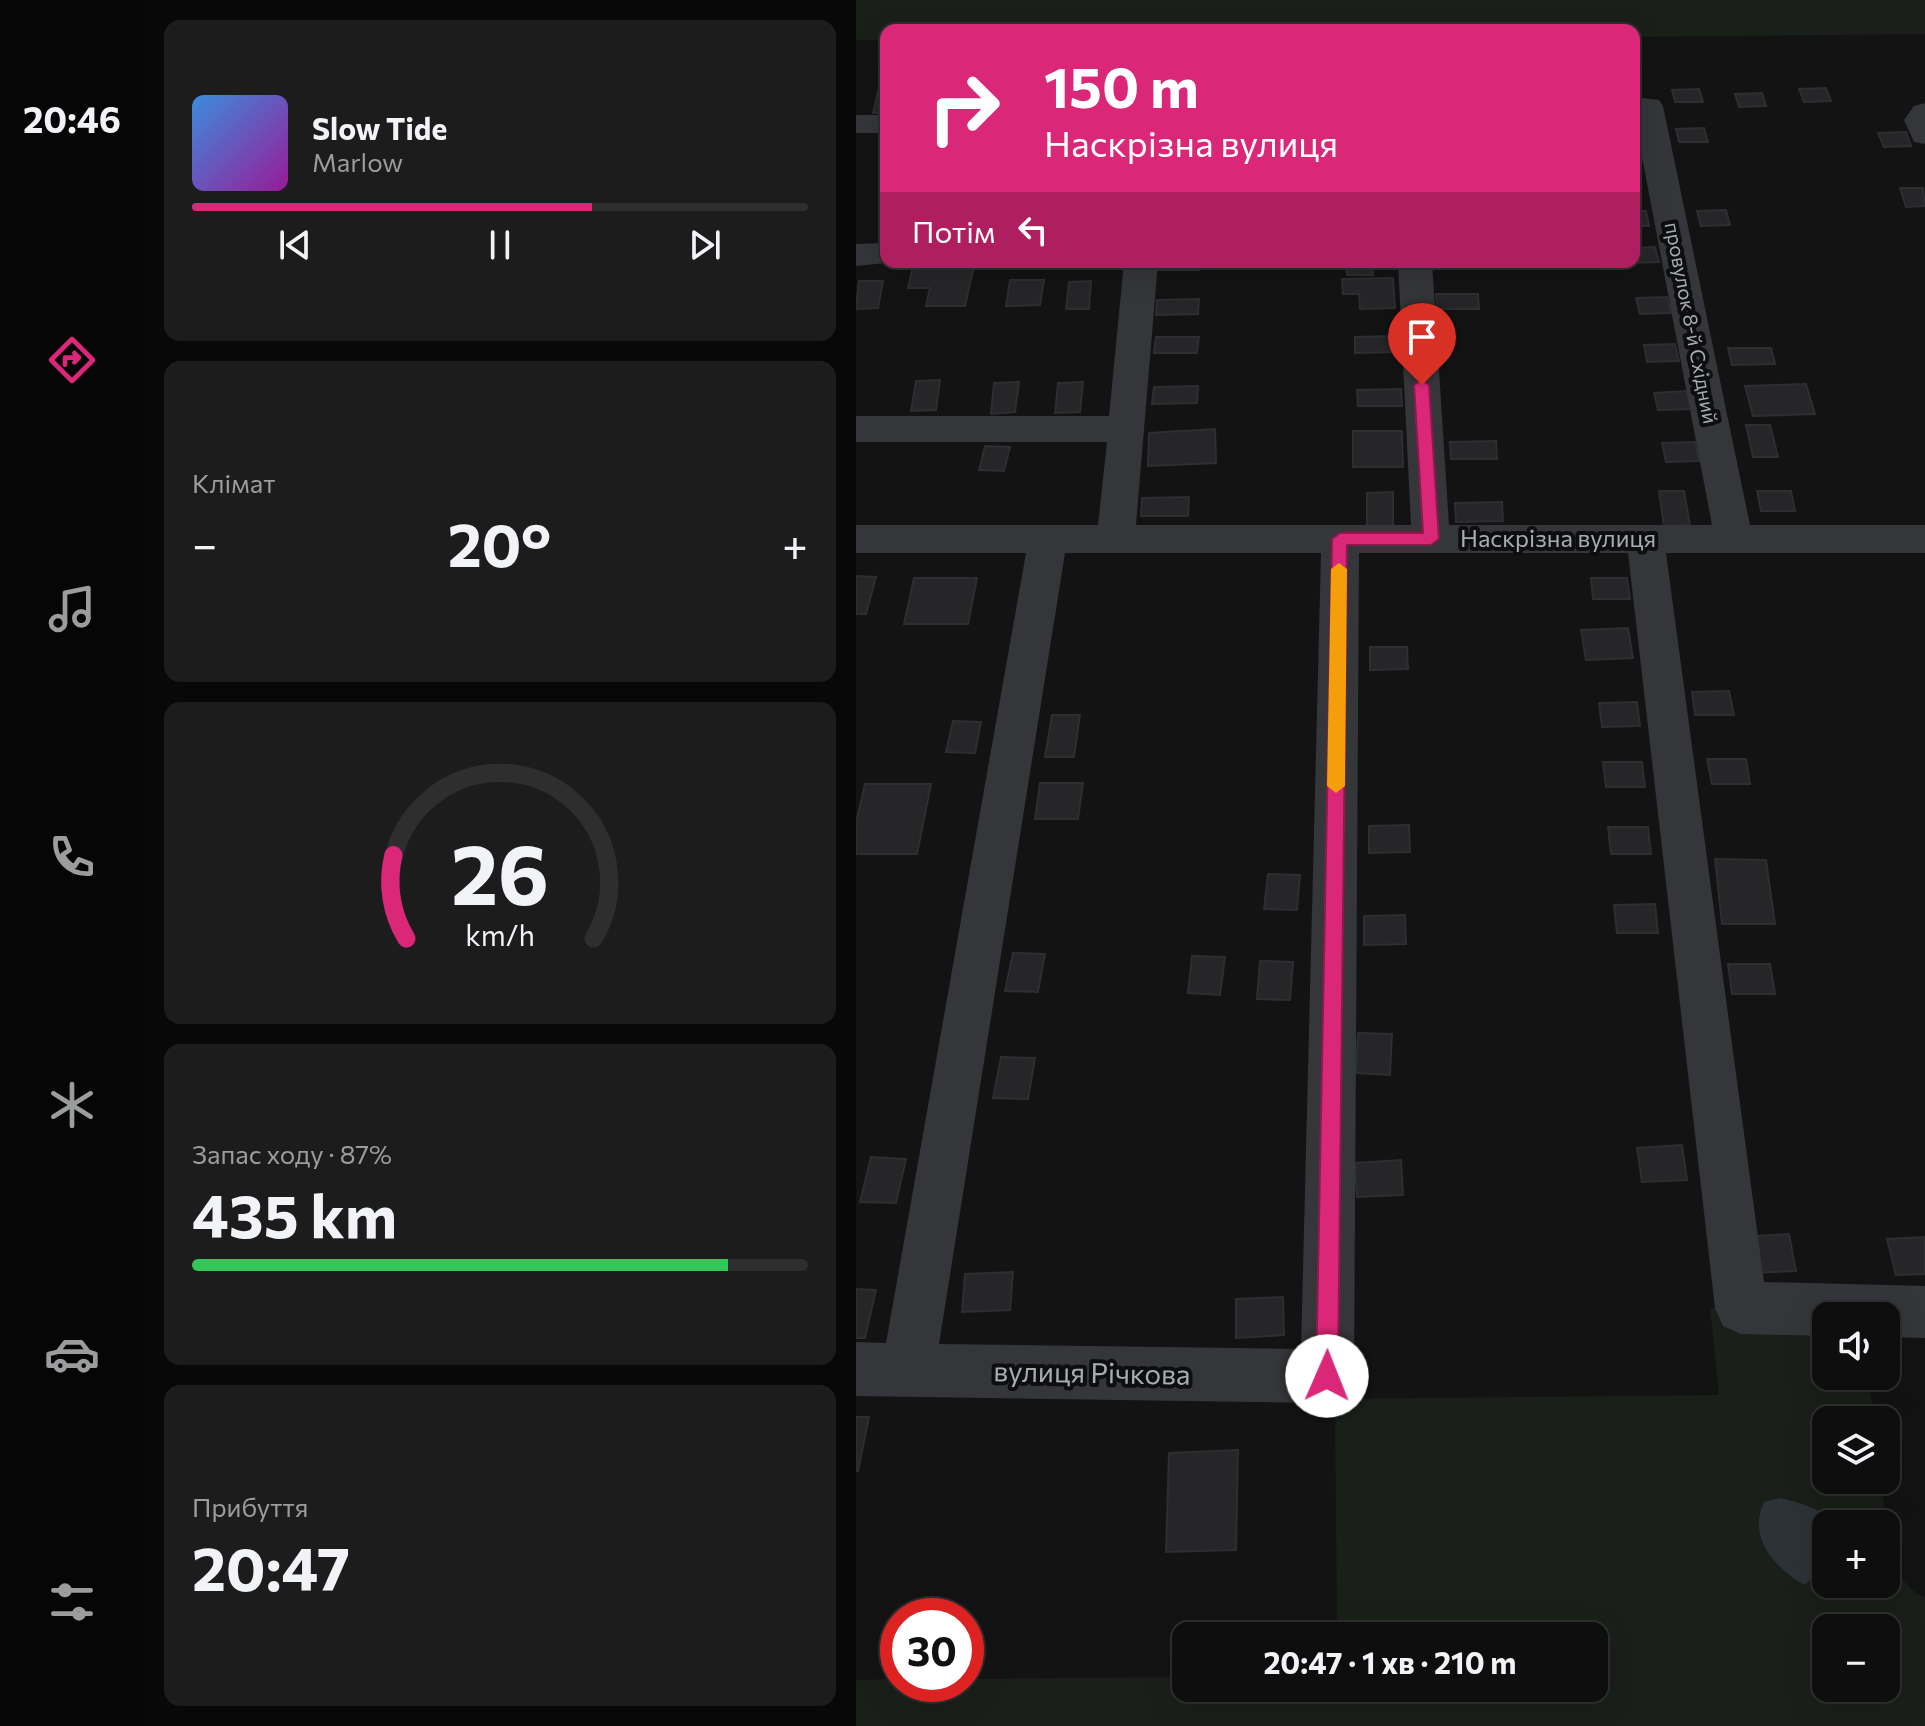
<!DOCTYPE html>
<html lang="uk">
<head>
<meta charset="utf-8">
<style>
	:root { --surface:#0e0e0f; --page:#1c1c1d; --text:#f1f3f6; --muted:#9b9c9e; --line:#2e2e2f; --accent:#db2777 }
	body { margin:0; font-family:Commissioner,sans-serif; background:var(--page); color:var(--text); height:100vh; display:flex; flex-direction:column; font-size:30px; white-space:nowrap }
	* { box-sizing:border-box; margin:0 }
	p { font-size:26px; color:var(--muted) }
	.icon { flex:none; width:44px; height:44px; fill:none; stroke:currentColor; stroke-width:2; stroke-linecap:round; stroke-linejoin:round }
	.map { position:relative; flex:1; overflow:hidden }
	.sheet { display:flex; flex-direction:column; gap:20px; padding:20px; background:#080808; width:712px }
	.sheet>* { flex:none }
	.hud { position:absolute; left:24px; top:24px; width:760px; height:244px; border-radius:16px; box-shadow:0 8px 32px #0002,0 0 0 2px var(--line); background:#db2777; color:#fff; overflow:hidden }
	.fabs { position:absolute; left:956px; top:1302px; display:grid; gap:16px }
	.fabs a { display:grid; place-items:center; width:88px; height:88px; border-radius:16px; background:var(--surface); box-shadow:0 8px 32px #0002,0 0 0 2px var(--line); font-size:40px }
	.speed { position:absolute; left:24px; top:1598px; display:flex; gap:16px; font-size:40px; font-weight:700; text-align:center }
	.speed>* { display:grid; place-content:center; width:104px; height:104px; border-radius:50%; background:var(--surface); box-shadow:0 8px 32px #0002,0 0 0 2px var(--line); line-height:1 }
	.speed .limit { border:12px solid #d22; background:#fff; color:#111 }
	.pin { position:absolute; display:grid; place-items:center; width:68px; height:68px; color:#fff; margin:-82px -34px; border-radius:50% 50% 50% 0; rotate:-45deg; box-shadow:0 0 8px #0007 }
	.pin .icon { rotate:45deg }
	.me { position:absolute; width:88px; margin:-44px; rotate:1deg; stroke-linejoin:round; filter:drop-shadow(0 0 6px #0008) }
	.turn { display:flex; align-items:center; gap:28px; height:168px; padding:0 32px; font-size:36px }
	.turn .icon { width:104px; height:104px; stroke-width:2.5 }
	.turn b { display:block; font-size:56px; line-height:68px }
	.then { display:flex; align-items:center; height:76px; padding:0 32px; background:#0003; gap:16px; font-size:30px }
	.big { font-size:60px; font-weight:700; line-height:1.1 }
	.sheet .widget { flex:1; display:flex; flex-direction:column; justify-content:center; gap:12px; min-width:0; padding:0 28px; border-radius:16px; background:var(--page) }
	.sheet .dial { align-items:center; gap:0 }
	.dial svg { height:208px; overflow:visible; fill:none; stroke:var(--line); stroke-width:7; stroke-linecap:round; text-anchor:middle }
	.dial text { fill:var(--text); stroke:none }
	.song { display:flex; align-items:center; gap:24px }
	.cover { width:96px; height:96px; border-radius:12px; background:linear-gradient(135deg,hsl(210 70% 55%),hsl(300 70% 35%)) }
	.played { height:8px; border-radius:4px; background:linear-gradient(90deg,var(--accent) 65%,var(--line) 65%) }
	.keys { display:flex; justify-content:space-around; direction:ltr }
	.heat { display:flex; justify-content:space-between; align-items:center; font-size:44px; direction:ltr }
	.charge { height:12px; border-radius:6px; background:linear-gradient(90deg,#34c759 87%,var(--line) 0) }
	.trip { position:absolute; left:316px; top:1622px; width:436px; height:80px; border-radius:16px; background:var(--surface); box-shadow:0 8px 32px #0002,0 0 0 2px var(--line); font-weight:700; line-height:80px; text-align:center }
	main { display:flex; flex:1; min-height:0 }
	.menu { display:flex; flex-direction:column; width:144px; justify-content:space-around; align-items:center; background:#060606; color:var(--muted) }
	.menu .icon { width:56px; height:56px }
	.menu .current { color:var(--accent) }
	.menu b { font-size:36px; color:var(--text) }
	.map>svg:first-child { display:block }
	.green { fill:#1a1f1a; fill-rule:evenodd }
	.water { fill:#2b3337 }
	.building { fill:#262628; stroke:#2d2e30; stroke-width:2 }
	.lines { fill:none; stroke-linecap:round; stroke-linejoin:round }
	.minor { fill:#353639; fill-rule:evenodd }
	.route { fill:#db2777; stroke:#8e194d; stroke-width:2 }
	.slow { fill:#f59e0b }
	.labels { text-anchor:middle; stroke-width:8; stroke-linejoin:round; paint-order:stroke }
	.far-street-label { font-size:20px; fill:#a6acb4; stroke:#0e0e0f }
	.street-label { font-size:24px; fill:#a6acb4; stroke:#0e0e0f }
	.near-street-label { font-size:28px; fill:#a6acb4; stroke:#0e0e0f }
</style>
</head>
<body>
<main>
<nav class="menu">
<b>20:46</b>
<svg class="icon current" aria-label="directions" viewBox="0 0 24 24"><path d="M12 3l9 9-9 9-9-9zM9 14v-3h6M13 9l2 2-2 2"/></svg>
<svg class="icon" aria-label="music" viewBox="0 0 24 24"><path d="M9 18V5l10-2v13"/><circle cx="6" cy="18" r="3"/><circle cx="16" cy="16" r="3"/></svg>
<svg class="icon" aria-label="phone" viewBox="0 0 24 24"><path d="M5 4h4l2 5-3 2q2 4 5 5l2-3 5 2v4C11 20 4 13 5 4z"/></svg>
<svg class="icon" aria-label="climate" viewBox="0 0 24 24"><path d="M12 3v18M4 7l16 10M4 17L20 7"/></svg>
<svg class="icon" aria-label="car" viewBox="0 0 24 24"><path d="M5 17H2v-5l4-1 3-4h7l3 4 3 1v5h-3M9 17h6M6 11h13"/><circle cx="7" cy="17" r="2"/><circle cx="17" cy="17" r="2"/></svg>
<svg class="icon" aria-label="filters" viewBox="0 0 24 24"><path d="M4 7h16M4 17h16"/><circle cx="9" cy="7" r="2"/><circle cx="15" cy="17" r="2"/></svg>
</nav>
<section class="sheet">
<div class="widget">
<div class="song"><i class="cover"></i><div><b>Slow Tide</b><p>Marlow</p></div></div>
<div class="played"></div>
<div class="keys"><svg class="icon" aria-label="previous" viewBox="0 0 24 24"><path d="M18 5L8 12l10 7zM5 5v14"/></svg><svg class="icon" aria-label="pause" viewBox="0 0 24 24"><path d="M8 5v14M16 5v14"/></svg><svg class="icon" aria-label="next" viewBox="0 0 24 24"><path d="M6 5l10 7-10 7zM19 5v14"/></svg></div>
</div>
<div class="widget"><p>Клімат</p>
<div class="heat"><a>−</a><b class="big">20°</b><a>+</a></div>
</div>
<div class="widget dial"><svg viewBox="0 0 100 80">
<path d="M14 69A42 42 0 1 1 86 69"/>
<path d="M14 69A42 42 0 0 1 9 37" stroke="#db2777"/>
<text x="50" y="56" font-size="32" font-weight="700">26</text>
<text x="50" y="72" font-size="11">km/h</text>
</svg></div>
<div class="widget"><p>Запас ходу · 87%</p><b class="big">435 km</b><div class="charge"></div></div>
<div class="widget"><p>Прибуття</p><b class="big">20:47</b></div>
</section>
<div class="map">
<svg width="1069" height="1726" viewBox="0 0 1069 1726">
	<rect width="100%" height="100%" fill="#131314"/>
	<path class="green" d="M0 0H1069V34L778 37V30H30V40H0Z
		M854 1308 1003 1310 970 1316V1376H1012L1018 1420H970V1480H1025C1031 1520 1028 1579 1069 1598V1726H0V1680L42 1679V1684H110V1679L330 1677V1688H738V1636H481L479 1399 863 1395ZM970 1524H1030V1584H970ZM970 1628H1030V1688H970Z"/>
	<path class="water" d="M923 1498C940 1502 966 1507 975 1524H970V1564L949 1585C919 1569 891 1537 908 1502Z"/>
	<path class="building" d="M970 88 975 101 948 102 943 89Z
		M843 89 847 102H819L816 90Z
		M22 91H30V113H17Z
		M906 93 910 106 883 107 879 94Z
		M848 128 852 142H823L820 129Z
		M1050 132 1055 146 1028 147 1022 133Z
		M1044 188H1067L1069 206 1050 207Z
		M870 210 874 225 845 226 841 211Z
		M778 211H790L793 226H778Z
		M799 247 803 262 773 263 778 262V248Z
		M303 262H344L343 270H302Z
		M490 262H537V266H516L517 275H491Z
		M57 266H118L109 306H70L74 288H52Z
		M537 278 539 308 504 309 503 294H487L486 279Z
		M154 280H188L184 305 150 306Z
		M3 281H27L22 308 0 309Z
		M235 281 233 309H210L213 282Z
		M580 294H622L623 309H581Z
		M811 297 815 313 784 314 780 298Z
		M343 299 342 314 300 315 301 300Z
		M542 336 543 352 499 353V337Z
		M300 337H343L341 353H298Z
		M819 344 823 361 791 362 788 345Z
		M872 348H915L919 364 876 365Z
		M84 380 80 410 55 411 60 381Z
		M163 382 159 412 135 414 138 383Z
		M227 382 224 412 199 413 202 383Z
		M950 384 959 414 897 416 889 386Z
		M342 386 341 403 296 404 298 387Z
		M545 389 546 406H502L501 390Z
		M831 391 835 409 802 410 798 393Z
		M890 425H914L922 457H897Z
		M359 429 360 463 292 466 293 433Z
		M497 431H546L547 467H497Z
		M640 441 641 459H595L594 442Z
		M839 442 843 461 810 462 806 443Z
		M129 446 154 447 148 471 123 470Z
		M803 491H828L834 525 808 526Z
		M901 491H935L939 511H905Z
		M537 492V527H511V493Z
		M333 497 332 516H285L286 498Z
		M646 502 647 521 600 522 599 503Z
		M0 576 20 577 10 614H0Z
		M58 578H121L112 624H48Z
		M735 578H771L774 599H737Z
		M772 628 777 658 730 660 725 630Z
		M514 647H551L552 669 514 670Z
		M873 691 878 715H839L836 692Z
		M781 702 784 726 746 727 743 703Z
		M196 715H224L218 757H189Z
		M97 721 125 722 119 753 90 752Z
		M851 759H890L894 784H856Z
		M747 762H786L789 787H750Z
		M184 783H227L222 819H179Z
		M9 784H75L61 854H0V823Z
		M553 825 554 852 513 853V826Z
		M752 827H792L795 854H755Z
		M859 859 910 860 919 924H866Z
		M412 874 444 875 441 910 408 909Z
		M799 904 802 933H761L758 905Z
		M549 915 550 944 508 945V916Z
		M157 953 189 954 182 992 149 991Z
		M336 956 369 957 364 995 332 993Z
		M404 961 437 962 434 1000 401 999Z
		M872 964H914L919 994H876Z
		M502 1033 536 1034 534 1075 500 1073Z
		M145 1057 179 1058 172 1099 137 1098Z
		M826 1145 831 1180 786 1182 781 1148Z
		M15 1157 50 1159 40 1203 4 1202Z
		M545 1160 547 1195 501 1197 499 1163Z
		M933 1234 940 1271 893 1273 887 1237Z
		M1069 1237V1274L1040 1275 1031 1239Z
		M157 1272 154 1310 106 1312 109 1274Z
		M0 1289 20 1290 9 1338H0Z
		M427 1297 428 1335 380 1338V1299Z
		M0 1417H13L2 1471H0Z
		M382 1450 380 1550 310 1552 313 1453Z"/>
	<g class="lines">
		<path class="minor" d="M778 97 803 100 807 106 894 525H1069V553H810L908 1282 1069 1286V1338L1030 1337V1316H970V1336L885 1334 867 1326 859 1308 772 553H503L498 1376 490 1395 471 1403 0 1396V1342L30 1343 170 553H0V525H242L251 442H0V416H253L268 262H302L280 525H555L542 262H576L593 525H856L778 115ZM209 553H465L445 1349 83 1344Z
			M1069 103V144L1058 142 1048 120 1058 106Z
			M0 115H30V133H0Z
			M30 243V262H40L0 266V244Z"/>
	</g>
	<path class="route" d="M566 380 573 385 583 539 575 545H491L482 1376 479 1384 471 1387 464 1384 460 1376 476 539 484 533H567L558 385Z"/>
	<path class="slow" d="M483 563 491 569 489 786 480 793 471 786 475 569Z"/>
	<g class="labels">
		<g class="far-street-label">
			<text transform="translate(835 323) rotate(79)" y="7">провулок 8-й Східний</text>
		</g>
		<g class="street-label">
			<text x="702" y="547">Наскрізна вулиця</text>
		</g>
		<g class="near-street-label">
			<text transform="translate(236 1373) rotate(1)" y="10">вулиця Річкова</text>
		</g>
	</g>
</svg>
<div class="fabs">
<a><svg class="icon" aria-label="sound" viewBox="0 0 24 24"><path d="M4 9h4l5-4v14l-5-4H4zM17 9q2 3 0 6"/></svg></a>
<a><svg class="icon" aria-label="layers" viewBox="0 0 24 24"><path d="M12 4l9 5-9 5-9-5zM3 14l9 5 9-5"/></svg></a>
<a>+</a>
<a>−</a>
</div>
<div class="speed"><div class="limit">30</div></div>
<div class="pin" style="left:566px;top:385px;background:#d93025"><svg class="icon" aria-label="arrive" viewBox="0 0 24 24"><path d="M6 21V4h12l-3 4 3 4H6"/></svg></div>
<svg class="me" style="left:471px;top:1376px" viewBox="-20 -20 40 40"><circle r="19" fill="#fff"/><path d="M0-13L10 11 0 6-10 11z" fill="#db2777"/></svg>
<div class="trip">20:47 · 1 хв · 210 m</div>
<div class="hud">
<div class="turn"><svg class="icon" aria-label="right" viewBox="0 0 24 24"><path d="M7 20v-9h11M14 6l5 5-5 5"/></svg><div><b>150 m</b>Наскрізна вулиця</div></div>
<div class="then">Потім<svg class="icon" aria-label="left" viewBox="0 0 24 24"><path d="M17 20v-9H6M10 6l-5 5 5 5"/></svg></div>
</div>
</div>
</main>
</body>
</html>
